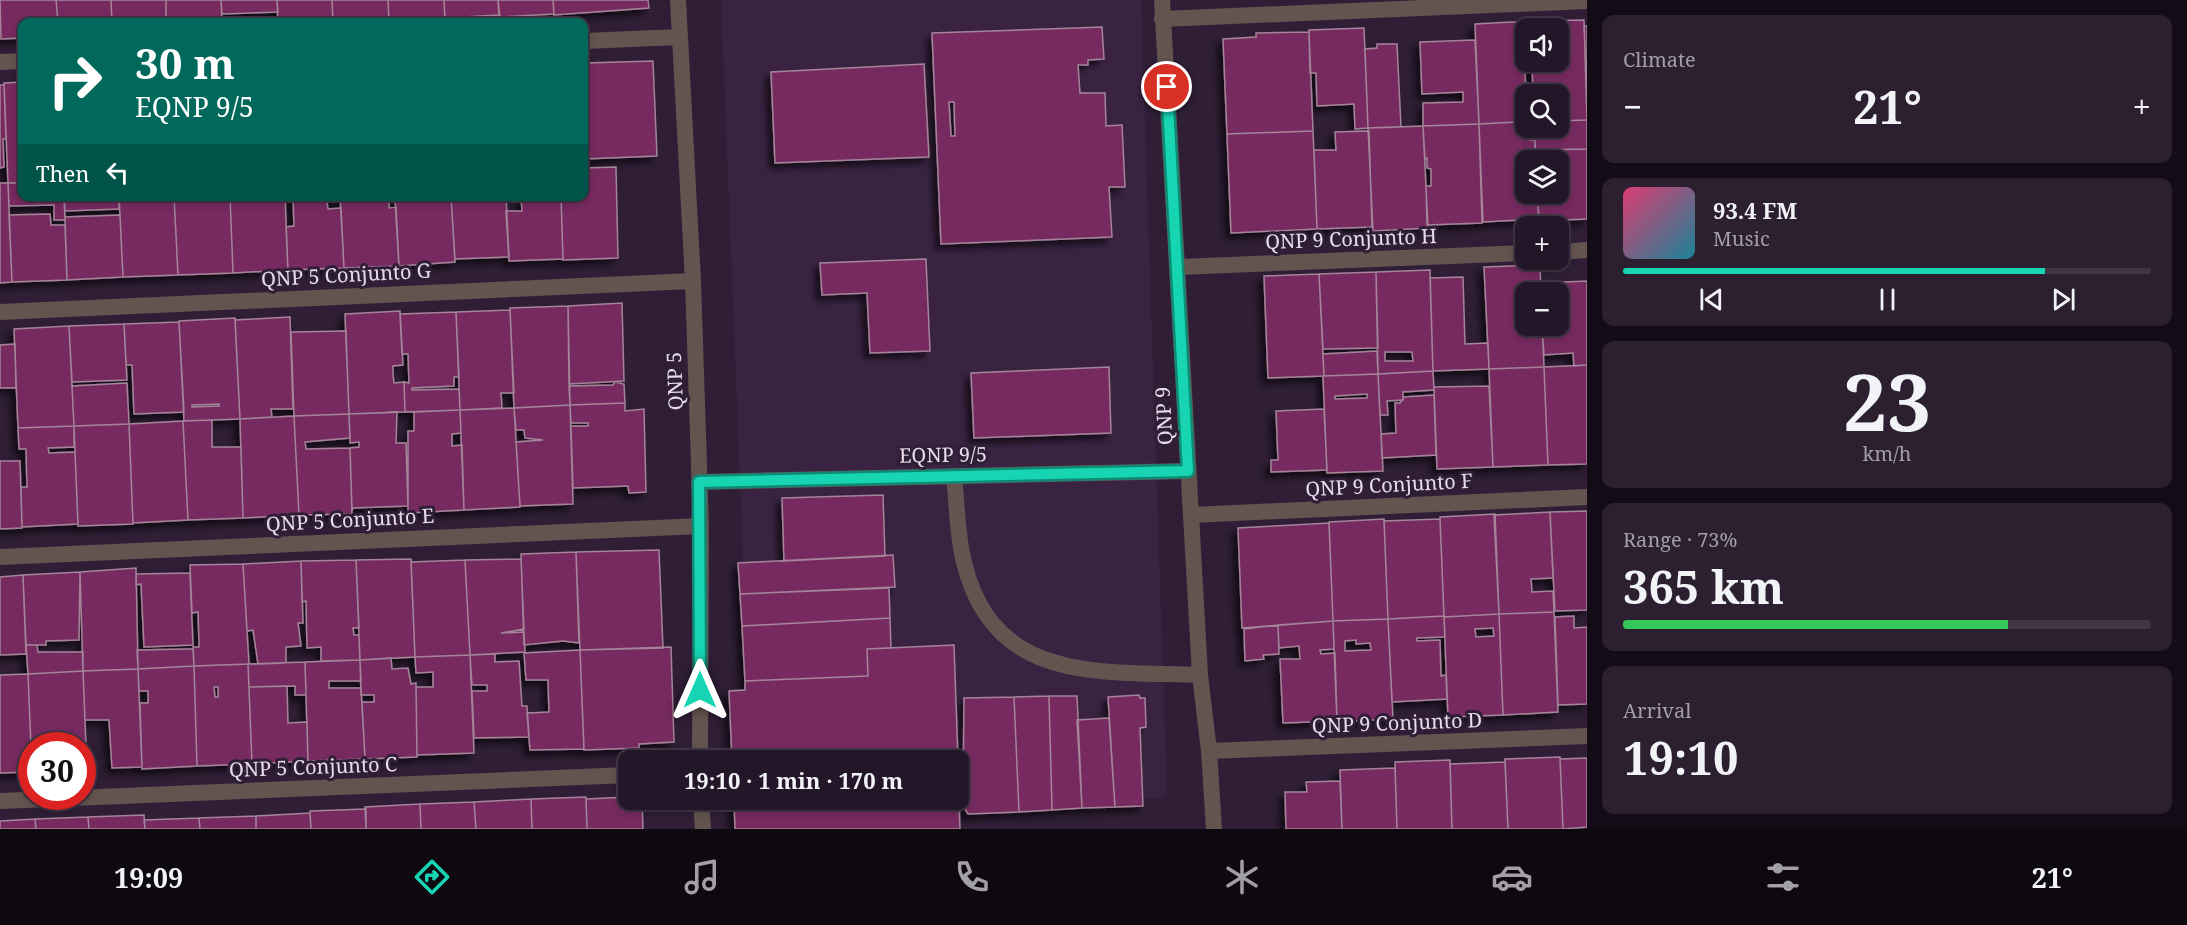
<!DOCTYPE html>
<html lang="en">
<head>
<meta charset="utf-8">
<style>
	:root { --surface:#231628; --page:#2b1f30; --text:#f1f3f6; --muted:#a39fa8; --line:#403545; --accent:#17d5b3 }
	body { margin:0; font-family:"Noto Serif",serif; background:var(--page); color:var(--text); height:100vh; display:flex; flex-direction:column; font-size:22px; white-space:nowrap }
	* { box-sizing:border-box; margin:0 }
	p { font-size:20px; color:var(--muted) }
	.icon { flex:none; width:33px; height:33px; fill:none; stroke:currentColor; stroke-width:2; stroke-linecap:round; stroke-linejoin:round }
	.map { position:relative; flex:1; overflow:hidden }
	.panel { display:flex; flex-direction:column; gap:15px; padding:15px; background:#130c16; width:600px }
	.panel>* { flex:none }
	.guide { position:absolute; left:18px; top:18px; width:570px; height:183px; border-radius:12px; box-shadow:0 3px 9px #0003,0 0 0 2px var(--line); background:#00695c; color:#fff; overflow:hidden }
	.tools { position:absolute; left:1515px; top:18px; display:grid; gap:12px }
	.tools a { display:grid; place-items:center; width:54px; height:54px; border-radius:12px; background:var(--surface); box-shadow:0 3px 9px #0003,0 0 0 2px var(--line); font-size:30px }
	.speed { position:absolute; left:18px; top:732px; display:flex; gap:12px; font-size:30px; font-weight:700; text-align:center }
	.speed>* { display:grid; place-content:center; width:78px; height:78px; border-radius:50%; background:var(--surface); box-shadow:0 3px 9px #0003,0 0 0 2px var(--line); line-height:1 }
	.speed .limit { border:9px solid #d22; background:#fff; color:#111 }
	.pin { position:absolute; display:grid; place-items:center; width:51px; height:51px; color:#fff; margin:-26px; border:3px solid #fff; border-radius:50%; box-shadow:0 2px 6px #0007 }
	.me { position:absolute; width:66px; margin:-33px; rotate:0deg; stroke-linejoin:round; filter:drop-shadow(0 0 4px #0008) }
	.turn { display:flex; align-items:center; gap:21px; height:126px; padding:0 18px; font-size:27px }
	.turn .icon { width:78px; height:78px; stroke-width:2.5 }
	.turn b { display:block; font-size:42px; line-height:51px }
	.then { display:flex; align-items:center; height:57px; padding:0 18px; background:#0003; gap:12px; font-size:22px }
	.big { font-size:45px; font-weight:700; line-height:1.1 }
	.panel .tile { flex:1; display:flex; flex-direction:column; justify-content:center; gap:9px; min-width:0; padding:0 21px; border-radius:12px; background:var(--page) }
	.panel .dial { align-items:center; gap:0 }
	.dial b { font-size:78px; line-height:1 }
	.song { display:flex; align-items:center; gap:18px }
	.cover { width:72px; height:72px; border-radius:9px; background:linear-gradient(135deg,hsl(340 70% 55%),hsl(190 70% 35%)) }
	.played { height:6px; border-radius:3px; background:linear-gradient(90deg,var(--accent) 80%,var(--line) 80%) }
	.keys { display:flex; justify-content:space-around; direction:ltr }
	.heat { display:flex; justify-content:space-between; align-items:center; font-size:33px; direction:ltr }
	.charge { height:9px; border-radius:4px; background:linear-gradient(90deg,#34c759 73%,var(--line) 0) }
	.trip { position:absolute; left:618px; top:750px; width:351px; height:60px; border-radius:12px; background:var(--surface); box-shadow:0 3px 9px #0003,0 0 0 2px var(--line); font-weight:700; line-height:60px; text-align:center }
	.menu { display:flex; height:96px; justify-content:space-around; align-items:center; background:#0e0910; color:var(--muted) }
	.menu .icon { width:42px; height:42px }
	.menu .current { color:var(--accent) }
	.menu b { font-size:27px; color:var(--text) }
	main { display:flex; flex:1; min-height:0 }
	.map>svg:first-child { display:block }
	.built { fill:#392341 }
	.building { fill:#762c61; stroke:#a58499; stroke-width:1.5; fill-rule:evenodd; filter:url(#shadow) }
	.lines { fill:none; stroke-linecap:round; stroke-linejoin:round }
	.service { stroke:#645450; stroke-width:16 }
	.minor { stroke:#645450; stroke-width:16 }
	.route-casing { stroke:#0f8a74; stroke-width:15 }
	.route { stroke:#17d5b3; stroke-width:10 }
	.labels { text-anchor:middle; stroke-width:6; stroke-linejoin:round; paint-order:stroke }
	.street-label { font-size:20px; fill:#e8dcec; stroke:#2f1e36 }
</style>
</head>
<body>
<main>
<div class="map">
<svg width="1587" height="829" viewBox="0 0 1587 829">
	<defs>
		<filter id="shadow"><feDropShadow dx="-5.5" dy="5.5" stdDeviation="3" flood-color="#0009"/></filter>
	</defs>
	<rect width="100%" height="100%" fill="#2f1e36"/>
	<path class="built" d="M721 0H1141L1167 797 753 814 752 800H958V760H751Z"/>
	<path class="building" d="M0 0H56L58 22H22V38L1 39Z
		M56 0H111L112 22H58Z
		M111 0H166V22H112Z
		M166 0H221L222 22H166Z
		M221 0H277L278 12 222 14Z
		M277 0H332L333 22H278Z
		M332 0H388L389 22H333Z
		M388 0H444L445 21 389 22Z
		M444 0H498L499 15 445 18Z
		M498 0H553L554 14 500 17Z
		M553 0H648L649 8 554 15Z
		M1584 20 1587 120 1558 121V94H1548V92L1533 94 1532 62H1558V28H1530V21Z
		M1530 21V28H1526V62H1532V70H1525L1526 104H1516L1517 122 1479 124 1475 24Z
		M1584 26H1587V97Z
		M1102 27 1104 59 1088 60V65H1078L1080 93H1105L1106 126 1122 125 1125 187H1109L1112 237 941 244 932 33ZM949 102H954L955 136H951Z
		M1364 28 1368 128 1355 129 1354 104 1317 106 1316 73H1310L1309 30Z
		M1309 32 1313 131 1227 134 1223 39 1256 37V33Z
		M1475 40 1479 124 1423 126V103L1463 102V92L1422 94 1420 42Z
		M1377 44H1397L1401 127 1368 128 1365 49 1377 48Z
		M653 61 657 156 584 159V63Z
		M924 64 929 157 775 163 771 72Z
		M22 82V183H8L4 83Z
		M0 85H4L6 139H3L4 167 0 168Z
		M1587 120V149L1535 150V128H1558V121Z
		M1517 122H1526V128H1529L1530 140H1535L1536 160H1526V194H1537L1539 219 1483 222 1479 124Z
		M1479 124 1482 223 1427 225 1426 186H1431V169L1427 168V158L1425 159 1423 126Z
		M1423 126 1428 228 1373 231 1368 128Z
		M1313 131 1317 229 1231 233 1227 134Z
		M1369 131 1372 227 1317 229 1314 150H1336L1335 132Z
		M1587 149V219L1539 221 1537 194H1558V160H1541L1540 150Z
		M616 167 618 258 563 260 561 196H584V168Z
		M0 183H8L12 282 0 283Z
		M8 183H22V196H64L65 220H54V205L9 206Z
		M64 196H119V209L65 211Z
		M119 196H174L178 275 123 277Z
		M174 196H230L233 273 178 275Z
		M230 196H285L288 270 233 273Z
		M285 196H340V201L327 202 328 209 341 208 344 268 288 270 286 227 294 226 293 198Z
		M340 196H389V208L396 207 399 266 344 268Z
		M418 196H451L455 262 399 266 395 200 418 199Z
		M451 196H506L509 257 455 259Z
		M521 196H561L563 259 509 261 506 211H522Z
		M50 214 51 225H65L67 280 12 282 9 215Z
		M120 215 123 277 67 280 65 217Z
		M926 259 930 351 870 353 867 293 822 295 820 263Z
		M1540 265 1541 292H1526V326H1542L1544 367 1489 369 1484 267Z
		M1430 270 1433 371 1378 374 1376 272ZM1385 352H1412L1413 361H1385Z
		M1376 272 1378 348 1323 349 1319 274Z
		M1319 274 1324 376 1268 378 1264 276Z
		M1463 277 1465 344 1488 343 1489 369 1433 371 1430 278Z
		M1587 281V365L1574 366 1573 353 1544 355 1542 326H1558V292H1541V283Z
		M622 303 624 381 569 384 568 306Z
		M568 306 570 405 514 408 510 308Z
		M510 310 514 393H501L502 408 460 410 456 312Z
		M400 311 403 365 393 366V374L394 383 404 382 405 412 349 414 345 314Z
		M456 312 459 377H454V386L412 388V390L459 389 460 410 405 412 404 382 409 383 408 354H402L400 314Z
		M290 317 293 409H271L272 417 240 419 235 320Z
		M235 318 240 419 184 421 179 321ZM219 404V406L192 407V405Z
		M179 322 184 412 134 414 132 365H126L124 324Z
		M124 324 127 380 72 382 69 326Z
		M69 326 74 426 18 428 14 329Z
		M346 331 349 414 294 416 291 332Z
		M15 344 16 388H0V345Z
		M1377 351 1378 374 1324 376 1323 354Z
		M1587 365V464L1548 465 1544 367Z
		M1109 367 1111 433 974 438 971 373Z
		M1544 367 1548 465 1493 467 1489 369Z
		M1433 371 1434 390 1403 392V400L1387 401 1388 415H1380L1378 374Z
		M1378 374 1383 471 1327 473 1323 376ZM1367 394V398L1335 399V396Z
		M615 382 624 384 625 403 570 405 569 386 613 385Z
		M127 383 129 424 74 426 72 386Z
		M1489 386 1493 467 1437 469 1434 387Z
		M1434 395 1436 455 1382 458 1381 434 1396 433 1395 403H1400L1404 397Z
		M625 403V411L644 409 646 492 629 493 628 486 573 488 571 426H588V423H571L570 405Z
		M570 405 573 504 520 506 516 442 543 440 525 438 524 430H516L514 408Z
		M514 408 520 507 464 510 460 410Z
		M1324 409 1327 470 1271 472V460H1278L1276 411Z
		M460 410 461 433 452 434V446L462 445 464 510 408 513V431H414V412Z
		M397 412 396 443H406L408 506 353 508 352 511 350 448 359 447V442L350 443 349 414Z
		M349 414 350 438 305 442 306 449 350 448 352 514 299 515 294 416Z
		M294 416 299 515 243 518 240 419Z
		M212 420V447H241L243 518 188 520 183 421Z
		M183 421 188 520 133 523 129 424Z
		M129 424 133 524 78 526 74 426Z
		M74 426V447L48 448 49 453 75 452 78 524 22 527 21 487H27L26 449H19L18 428Z
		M0 461H20L22 528 0 529Z
		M883 495 885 556 784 561 782 498Z
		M1587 511V610L1555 611 1550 512Z
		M1550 512 1553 578 1531 579 1532 592 1553 591 1554 612 1499 614 1494 515Z
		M1495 514 1499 614 1444 617 1440 517Z
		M1384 519 1388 619 1333 621 1329 522Z
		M1440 519 1444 616 1388 619 1384 521Z
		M1329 523 1333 621 1242 628 1238 528Z
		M659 550 663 648 580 650 576 552Z
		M576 552 579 643 563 641 524 645 521 554Z
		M893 555 895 587 740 594 738 563Z
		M411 559 415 657 360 660 356 560Z
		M521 559 524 629 501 633 524 632 525 652 470 655 465 560Z
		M356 560 359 628H353L354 635H359L360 660 321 661V647L307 648 306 601 302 602 301 561Z
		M465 560 470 655 415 657 411 562Z
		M301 561 303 623H298L301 646 286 647V663L258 664 253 630 247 631 243 564Z
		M243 564 249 664 194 666 193 647H199V642L198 612 192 613 190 565Z
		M136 568 138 669 83 671 80 572Z
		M80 572 79 640 46 641V645H26L23 575Z
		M190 573 193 645 144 647 141 584 136 585V574Z
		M23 575 26 654 0 655V577Z
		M889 588 890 618 742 626 740 594Z
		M1554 612 1558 712 1503 715 1499 614Z
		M1499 614 1503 715 1448 717 1444 617ZM1493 628 1494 636 1476 637 1475 629Z
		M1444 616 1445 637 1417 638V641L1440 640 1441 676 1446 675 1447 699 1392 702 1388 619Z
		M1574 616V628L1587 627V704L1558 705 1555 617Z
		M890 618 891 648 867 649 868 676 745 681 742 626Z
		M1388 619 1393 719 1337 722 1333 621ZM1356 640V644L1370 643 1371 650 1345 651V641Z
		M1333 621 1334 649 1320 650 1321 654 1335 653 1337 721 1283 723 1280 659H1300L1299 646 1279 648 1278 625Z
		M1278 625 1279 654 1263 655 1264 659 1245 661 1244 629Z
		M26 645H37L38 652H83V671L28 674Z
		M954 645 958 760H732L729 691 745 690V681L868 676 867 649Z
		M671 647 674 742 639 744V748L584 750 580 650Z
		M188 649H193L194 666 138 669 137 650Z
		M580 650 584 749 530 750 527 713 549 712 548 680H526L524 653Z
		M495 654V662L519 661 522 706H527L529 737 474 738 472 691H487V685H472L470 655Z
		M470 655 474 753 417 755 416 687H433V672L416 673 415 657Z
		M391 658 392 669 408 668 411 684 416 683 417 757 365 759 362 702H374V695H361L360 660Z
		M360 660 361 681H329V688H361L365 759 308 761 305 662Z
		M305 662 306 695H295V686L249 687 248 664Z
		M248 664 252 764 197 766 194 666ZM214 687H218V697H215Z
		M194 666 197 766 142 769 140 703H148V691H139L138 669Z
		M138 669 142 767 112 768 109 720H85L83 671Z
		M83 671 87 771H82V746H32V772L28 674Z
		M28 674 32 772 0 773V675Z
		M287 686 288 723 307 722 308 761 252 764 249 687Z
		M1139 695 1140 698H1145L1146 727 1140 728 1143 806 1115 807 1108 697Z
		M1049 696 1052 810 1019 812 1014 697Z
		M1049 696H1077L1082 808 1052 810Z
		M1014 697 1019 812 968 814 963 806 964 698Z
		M1109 718 1115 807 1082 808 1077 720Z
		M1560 757 1563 829H1508L1505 759Z
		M1587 758V827L1563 829 1560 759Z
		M1450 760 1452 829H1397L1395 762Z
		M1505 762 1508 829H1452L1450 764Z
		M1395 768 1397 829H1342L1340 770Z
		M958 777 960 829H735L734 800H958Z
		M1340 781 1342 829H1286L1285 792H1307L1306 782Z
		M586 797 587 829H532L531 799Z
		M628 797V800H642L643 829H587L586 799Z
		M531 799 532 829H476L474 802Z
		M474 802 476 829H421L420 804Z
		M420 804 421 829H366L365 807Z
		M366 809V829H311L310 811Z
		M310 813 311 829H256V816Z
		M144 815 145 829H89L88 817Z
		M256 816V829H200L199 818Z
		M88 817 89 829H36L35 819Z
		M199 818 200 829H145L144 820Z
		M35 819 36 829H0V821Z"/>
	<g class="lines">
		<path class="service" d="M954 476C957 503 957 532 963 558 991 684 1097 671 1200 675"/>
		<path class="minor" d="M678 0 693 281 701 526 700 760
			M1162 0 1200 675 1209 751 1214 829
			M1162 19 1587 1
			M584 41 679 37
			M0 62 22 61
			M1558 252 1587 250
			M1178 267 1526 253
			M0 312 693 281
			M699 482 1188 471
			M1192 515 1587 497
			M0 557 701 526
			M1209 751 1587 736
			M701 800 703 829
			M0 801 628 775"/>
	</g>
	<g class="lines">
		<g class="route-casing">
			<path id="route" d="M700 690 699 482 1188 471 1167 87"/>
		</g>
		<use href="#route" class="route"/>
	</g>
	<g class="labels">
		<g class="street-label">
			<text transform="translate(1351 239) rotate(-2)" y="7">QNP 9 Conjunto H</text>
			<text transform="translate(346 275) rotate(-3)" y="7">QNP 5 Conjunto G</text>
			<text transform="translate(675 381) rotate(-92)" y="7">QNP 5</text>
			<text transform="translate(1164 416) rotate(-93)" y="7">QNP 9</text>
			<text transform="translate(943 455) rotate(-1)" y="7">EQNP 9/5</text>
			<text transform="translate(1389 485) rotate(-3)" y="7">QNP 9 Conjunto F</text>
			<text transform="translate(350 520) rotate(-3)" y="7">QNP 5 Conjunto E</text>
			<text transform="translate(1397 723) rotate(-2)" y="7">QNP 9 Conjunto D</text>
			<text transform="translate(313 767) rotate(-2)" y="7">QNP 5 Conjunto C</text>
		</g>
	</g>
</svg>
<div class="tools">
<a><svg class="icon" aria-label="sound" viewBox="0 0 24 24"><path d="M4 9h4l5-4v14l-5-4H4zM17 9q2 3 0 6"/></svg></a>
<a><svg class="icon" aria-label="search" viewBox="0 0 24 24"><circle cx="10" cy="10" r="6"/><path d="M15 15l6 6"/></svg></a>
<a><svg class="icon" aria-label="layers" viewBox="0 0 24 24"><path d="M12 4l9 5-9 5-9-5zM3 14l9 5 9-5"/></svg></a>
<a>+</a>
<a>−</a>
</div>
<div class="speed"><div class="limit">30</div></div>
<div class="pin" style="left:1167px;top:87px;background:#d93025"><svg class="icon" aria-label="arrive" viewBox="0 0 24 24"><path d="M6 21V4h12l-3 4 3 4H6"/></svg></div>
<svg class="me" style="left:700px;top:690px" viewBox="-20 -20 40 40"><path d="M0-17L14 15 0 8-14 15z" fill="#17d5b3" stroke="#fff" stroke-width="4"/></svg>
<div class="trip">19:10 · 1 min · 170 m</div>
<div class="guide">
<div class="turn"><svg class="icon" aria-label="right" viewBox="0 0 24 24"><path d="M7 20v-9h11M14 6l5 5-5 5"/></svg><div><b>30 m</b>EQNP 9/5</div></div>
<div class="then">Then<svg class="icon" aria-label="left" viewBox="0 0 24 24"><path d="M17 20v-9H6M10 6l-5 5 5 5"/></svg></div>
</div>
</div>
<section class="panel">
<div class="tile"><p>Climate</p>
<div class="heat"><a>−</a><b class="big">21°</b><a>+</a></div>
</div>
<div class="tile">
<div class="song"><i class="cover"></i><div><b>93.4 FM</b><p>Music</p></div></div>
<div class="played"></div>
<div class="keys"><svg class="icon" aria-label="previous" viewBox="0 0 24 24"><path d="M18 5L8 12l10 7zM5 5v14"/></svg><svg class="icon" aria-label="pause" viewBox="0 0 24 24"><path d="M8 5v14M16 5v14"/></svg><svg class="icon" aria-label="next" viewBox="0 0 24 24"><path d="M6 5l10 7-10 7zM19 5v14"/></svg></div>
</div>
<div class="tile dial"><b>23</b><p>km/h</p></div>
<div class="tile"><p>Range · 73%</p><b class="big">365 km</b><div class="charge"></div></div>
<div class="tile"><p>Arrival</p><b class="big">19:10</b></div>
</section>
</main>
<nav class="menu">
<b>19:09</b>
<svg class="icon current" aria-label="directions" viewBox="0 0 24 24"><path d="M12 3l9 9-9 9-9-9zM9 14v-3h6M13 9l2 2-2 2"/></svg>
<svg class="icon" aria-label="music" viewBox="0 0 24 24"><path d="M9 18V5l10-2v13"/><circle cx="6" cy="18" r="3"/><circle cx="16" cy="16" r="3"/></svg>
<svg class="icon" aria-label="phone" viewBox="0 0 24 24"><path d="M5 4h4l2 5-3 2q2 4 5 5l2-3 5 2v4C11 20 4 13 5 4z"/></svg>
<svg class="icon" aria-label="climate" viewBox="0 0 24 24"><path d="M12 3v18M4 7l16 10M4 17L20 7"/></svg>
<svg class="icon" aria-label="car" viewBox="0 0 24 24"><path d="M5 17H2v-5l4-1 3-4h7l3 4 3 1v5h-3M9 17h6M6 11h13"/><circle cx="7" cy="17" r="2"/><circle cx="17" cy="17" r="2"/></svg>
<svg class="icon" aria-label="filters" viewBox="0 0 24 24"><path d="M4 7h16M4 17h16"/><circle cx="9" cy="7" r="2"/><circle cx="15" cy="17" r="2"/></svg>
<b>21°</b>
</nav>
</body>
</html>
